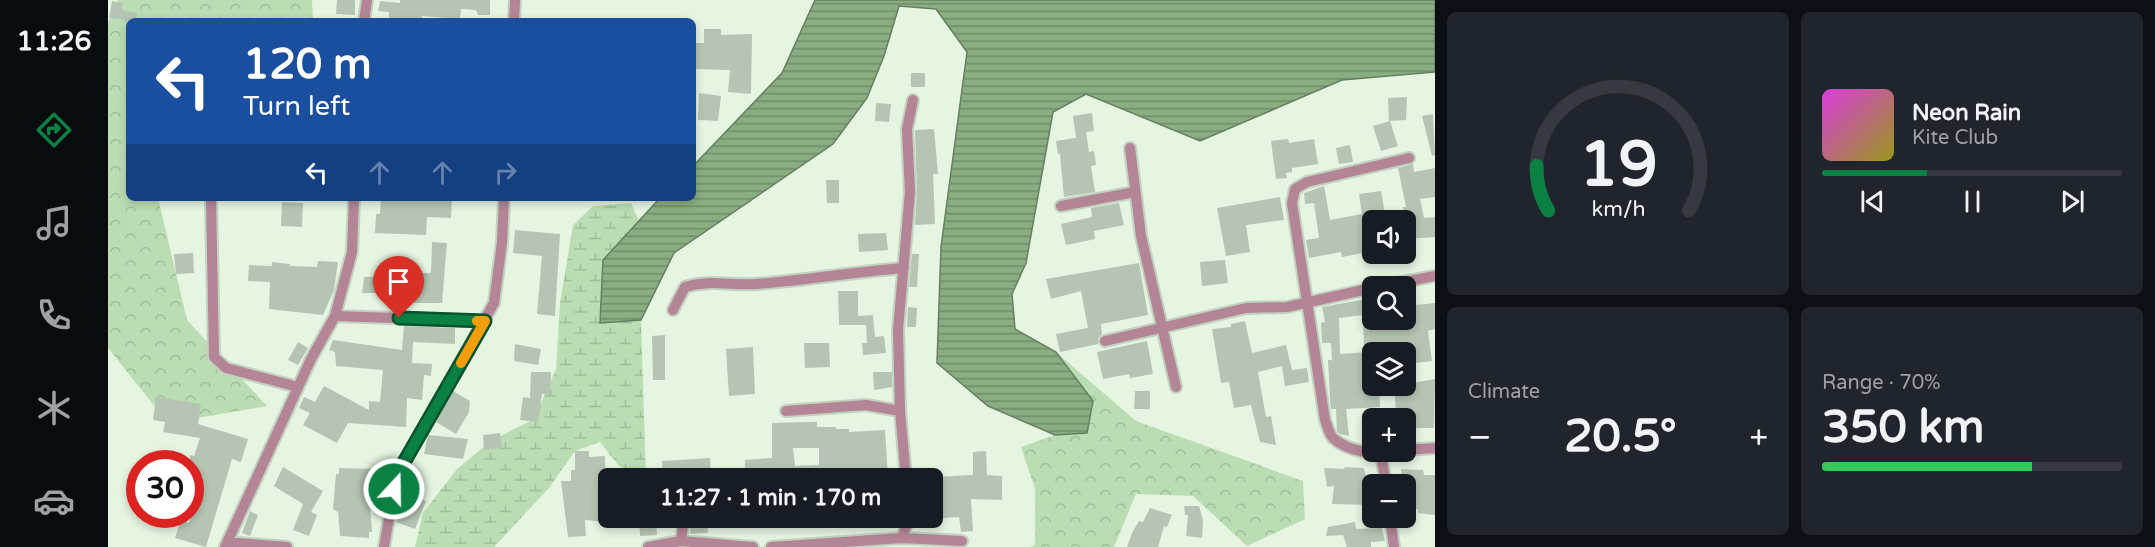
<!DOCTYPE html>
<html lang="en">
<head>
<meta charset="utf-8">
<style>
	:root { --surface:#171b24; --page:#20242c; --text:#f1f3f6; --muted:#9ea1a6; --line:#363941; --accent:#0b8043 }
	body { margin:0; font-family:"Varela Round",sans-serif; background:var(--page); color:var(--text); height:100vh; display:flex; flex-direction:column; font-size:22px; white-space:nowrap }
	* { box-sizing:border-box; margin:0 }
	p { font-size:20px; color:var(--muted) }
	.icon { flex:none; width:33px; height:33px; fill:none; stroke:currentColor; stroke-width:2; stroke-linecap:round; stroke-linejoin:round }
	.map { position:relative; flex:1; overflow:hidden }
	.details { display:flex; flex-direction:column; gap:12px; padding:12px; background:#0d0f14; width:720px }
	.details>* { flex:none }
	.guide { position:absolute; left:18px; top:18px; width:570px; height:183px; border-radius:9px; box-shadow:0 3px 9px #0003; background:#1a4fa0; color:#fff; overflow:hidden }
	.fabs { position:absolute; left:1254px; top:210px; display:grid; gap:12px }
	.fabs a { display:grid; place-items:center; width:54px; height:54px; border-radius:9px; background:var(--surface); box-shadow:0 3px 9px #0003; font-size:30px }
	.speed { position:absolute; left:18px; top:450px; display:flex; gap:12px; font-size:30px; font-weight:700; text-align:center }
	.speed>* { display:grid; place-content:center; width:78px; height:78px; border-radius:50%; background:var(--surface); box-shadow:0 3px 9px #0003; line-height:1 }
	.speed .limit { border:9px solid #d22; background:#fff; color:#111 }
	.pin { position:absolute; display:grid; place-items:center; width:51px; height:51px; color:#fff; margin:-62px -26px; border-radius:50% 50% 50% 0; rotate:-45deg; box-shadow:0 0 6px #0007 }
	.pin .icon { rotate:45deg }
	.me { position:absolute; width:66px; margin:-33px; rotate:21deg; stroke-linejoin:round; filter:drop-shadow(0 0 4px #0008) }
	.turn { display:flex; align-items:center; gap:21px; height:126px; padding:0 18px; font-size:27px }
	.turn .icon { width:78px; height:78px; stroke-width:2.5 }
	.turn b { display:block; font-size:42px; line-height:51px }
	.lanes { display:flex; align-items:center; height:57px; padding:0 18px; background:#0003; justify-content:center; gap:30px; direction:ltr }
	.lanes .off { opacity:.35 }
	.big { font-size:45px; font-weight:700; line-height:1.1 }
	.details .tile { flex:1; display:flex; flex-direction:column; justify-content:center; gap:9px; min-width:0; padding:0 21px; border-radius:9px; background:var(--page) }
	.details .dial { align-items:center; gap:0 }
	.dial svg { height:156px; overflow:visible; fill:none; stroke:var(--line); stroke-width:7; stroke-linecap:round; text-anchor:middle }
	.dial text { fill:var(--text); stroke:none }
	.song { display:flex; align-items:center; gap:18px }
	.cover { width:72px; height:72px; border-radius:9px; background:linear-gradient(135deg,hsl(300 70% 55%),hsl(60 70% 35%)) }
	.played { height:6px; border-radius:3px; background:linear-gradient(90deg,var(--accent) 35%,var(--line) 35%) }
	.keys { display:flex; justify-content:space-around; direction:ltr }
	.heat { display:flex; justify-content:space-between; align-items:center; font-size:33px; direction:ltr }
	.charge { height:9px; border-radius:4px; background:linear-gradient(90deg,#34c759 70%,var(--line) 0) }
	.details .tiles { flex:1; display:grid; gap:12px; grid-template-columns:repeat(2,1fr) }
	.trip { position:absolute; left:490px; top:468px; width:345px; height:60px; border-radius:9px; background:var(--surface); box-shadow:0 3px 9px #0003; font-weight:700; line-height:60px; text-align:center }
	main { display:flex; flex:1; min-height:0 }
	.menu { display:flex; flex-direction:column; width:108px; justify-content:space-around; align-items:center; background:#090b0e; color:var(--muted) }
	.menu .icon { width:42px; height:42px }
	.menu .active { color:var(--accent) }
	.menu b { font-size:27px; color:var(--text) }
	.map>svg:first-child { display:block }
	.forest { fill:url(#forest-crowns) }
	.wetland { fill:url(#wetland-marsh) }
	.water { fill:url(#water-rules); stroke:#658060; stroke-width:1.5 }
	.building { fill:#b6c5b3; fill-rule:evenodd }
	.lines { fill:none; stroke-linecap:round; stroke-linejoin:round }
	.minor-casing { stroke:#c3d1bf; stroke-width:14 }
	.minor { stroke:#b38596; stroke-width:10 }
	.route-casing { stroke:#07532c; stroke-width:15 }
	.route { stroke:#0b8043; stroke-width:10 }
	.slow { stroke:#f59e0b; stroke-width:10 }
</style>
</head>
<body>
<main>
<nav class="menu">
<b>11:26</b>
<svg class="icon active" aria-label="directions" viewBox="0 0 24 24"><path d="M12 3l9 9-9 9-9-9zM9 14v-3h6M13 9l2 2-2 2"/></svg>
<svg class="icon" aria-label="music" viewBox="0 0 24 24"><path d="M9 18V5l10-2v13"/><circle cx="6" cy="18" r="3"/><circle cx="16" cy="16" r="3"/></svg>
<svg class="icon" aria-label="phone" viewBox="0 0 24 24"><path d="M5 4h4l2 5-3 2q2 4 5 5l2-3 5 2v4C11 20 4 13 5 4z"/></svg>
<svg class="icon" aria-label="climate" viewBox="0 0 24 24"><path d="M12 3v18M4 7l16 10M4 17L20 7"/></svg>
<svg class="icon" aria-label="car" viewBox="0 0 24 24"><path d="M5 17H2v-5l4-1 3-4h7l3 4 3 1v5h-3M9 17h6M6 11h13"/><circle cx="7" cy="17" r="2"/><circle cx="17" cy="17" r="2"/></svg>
</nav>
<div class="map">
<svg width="1327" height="547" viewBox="0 0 1327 547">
	<defs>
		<pattern id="forest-crowns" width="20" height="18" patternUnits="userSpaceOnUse" patternTransform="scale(1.5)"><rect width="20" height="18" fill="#bbddb3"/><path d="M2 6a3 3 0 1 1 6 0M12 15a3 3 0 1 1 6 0" fill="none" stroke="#a0bd99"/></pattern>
		<pattern id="wetland-marsh" width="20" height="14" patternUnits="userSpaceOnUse" patternTransform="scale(1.5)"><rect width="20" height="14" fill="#bbddb3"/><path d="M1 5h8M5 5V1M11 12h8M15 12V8" fill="none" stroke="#a0bd99"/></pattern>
		<pattern id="water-rules" width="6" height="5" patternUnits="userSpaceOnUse" patternTransform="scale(1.5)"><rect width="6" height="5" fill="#8aae82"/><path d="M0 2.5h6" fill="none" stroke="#6f8c69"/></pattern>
	</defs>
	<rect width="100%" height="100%" fill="#e5f5e1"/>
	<path class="forest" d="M10 0H204L205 21H21V198H50L79 320 159 406 60 423 0 348V23Z
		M948 352 1028 421 1195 481 1197 519 1139 546 1085 496 1028 494 1006 547H923L927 545V489L913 447 947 435 979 433 984 401Z"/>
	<path class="wetland" d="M523 203 531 221 495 260 492 323 533 320 538 478C516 478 505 458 492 442L467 451 441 488 386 547H307L315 513 349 469 383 441 426 419 448 369 452 303 465 225 485 206Z"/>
	<path class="water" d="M707 0H1327V72L1234 80 1092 141 978 94 945 112 918 263 904 294 907 329 948 352 985 401 979 433 947 435 880 406 829 363 833 247 859 52 828 9 791 6 776 56 759 98 725 144 566 253 533 320 492 323 495 260 552 198H585V166L674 73Z"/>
	<path class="building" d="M229 0H247V15L228 14Z
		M292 0H382V15H370L368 10 353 9 352 19 314 16V21H281V12L270 11 272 1 292 3Z
		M4 1 15 3 14 10 29 13 27 21 1 18Z
		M596 29H613V35L644 34 643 94 620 92 622 70 585 69V43H596Z
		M803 73H817V87H803Z
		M591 93 613 96 610 121 590 120Z
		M1299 97 1298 120 1281 121 1280 98Z
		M768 103 783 104 781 122 767 121Z
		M984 113 986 131 978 132 981 152 986 151 988 165 983 166 987 192 956 197 952 154H950L948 141 968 138 965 116Z
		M1325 114 1327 155 1324 156 1314 116Z
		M1282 121 1290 146 1273 151 1265 126Z
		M826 129 830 174H825L827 224 807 225 809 192 807 130Z
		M1180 139 1181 143 1206 139 1210 164 1184 168V172L1178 173 1179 178 1168 179 1163 141Z
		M1242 145 1245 162 1231 164 1228 148Z
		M1305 164 1306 172 1327 168V197L1312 199 1316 218 1327 217V237L1298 239 1295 207H1298L1290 168Z
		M718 180H731V203H719Z
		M1216 186 1222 220 1254 214 1251 194 1273 191 1278 220H1264V245L1254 247 1255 253 1234 257 1233 252 1201 258 1198 240 1211 238 1206 203 1197 204 1196 193Z
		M1172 197 1176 220 1138 225 1142 252 1118 256 1109 208Z
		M273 198H344L343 218 319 217 318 235 267 233 268 214H272Z
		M174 202 195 203 194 227 173 226Z
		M1011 203 1016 225 986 231 987 239 958 245 953 224 984 217 983 208Z
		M407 230 452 234 447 316 429 314 434 256 405 253Z
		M778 233 780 250 751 252 750 234Z
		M324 242 339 243 334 303H306V293H254L256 277 307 276V273H323Z
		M85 253 86 273 68 274 66 254Z
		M804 254H811L809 287H801Z
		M1117 260 1120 283 1094 286 1092 262Z
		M210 261 230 262 226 290 215 315 161 309 162 282 140 281 141 265 164 266V262L182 264V266L209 267Z
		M1031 263 1040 315 993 324 994 334 990 338V344L952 352 948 334 980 328 973 291 943 299 938 279Z
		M730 291H750V316L765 315 767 337 776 336 778 353 755 355 754 343H759L758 325H731Z
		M1264 298V320H1298V306L1327 303V329L1320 331 1324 361 1300 364 1298 352H1282V350L1264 352V386H1271L1272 407 1238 409 1241 436 1232 434 1229 431 1228 409H1223L1222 400 1220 360H1224L1223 343H1214L1213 323 1217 322 1214 307ZM1255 315 1256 352H1260L1232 354 1231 318Z
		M800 307 809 308 808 327H799Z
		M1137 321 1144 353 1178 345 1184 370 1199 368 1201 382 1177 386 1174 366 1150 372 1158 417 1163 416 1168 445 1152 442 1143 405 1126 408 1121 382 1113 383 1104 329 1123 327V324Z
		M296 326 347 328V344L305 342 304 363 324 364 323 376 316 375 314 400 299 398 298 427 240 423 229 443 195 425 202 413 191 408 196 397 207 402 216 386 261 410V401L272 402 275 370 228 366 227 352 221 350 225 340 294 350Z
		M557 335V380H545L544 336Z
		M1039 341 1045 374 1022 378 1021 374 995 379 989 352Z
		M190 342 200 348 190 365 180 360Z
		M696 343H721L722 367 697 368Z
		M407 344 433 349 430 365 406 361Z
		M645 347 647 394 621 396 618 349Z
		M423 372H443L442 395 434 394 430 422 412 420 415 397 422 398Z
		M765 372H784V387L766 390Z
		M1327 379 1326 428H1307L1306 410 1288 412 1286 386Z
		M345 391 362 401 361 412 348 434 328 422Z
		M1027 391H1042V409H1026Z
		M48 397 93 404 90 424 140 439 133 462 124 459 98 547 67 538 73 520 81 523 93 484 82 481V455L86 456 92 438 55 432 57 422 45 420Z
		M696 422H709V427H728V429H741V432L777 430 780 478H637V460L664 458V423ZM685 448H711V465L687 466Z
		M392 433 394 448 376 450 375 435Z
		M320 435 360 439 355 459 316 454Z
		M467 451H481V457L497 456 499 522 477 520 478 536 460 537 453 481H463V470H467Z
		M878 451 879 475 894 476V500L863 499 865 531 853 532 851 517 835 518V498H825V477L865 475V452Z
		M602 458 603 477H555L554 461Z
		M175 467 215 491 203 512 209 515 201 536 185 530 195 504 166 486Z
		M1236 467 1256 468 1264 505 1224 504 1226 486 1219 487 1216 468 1237 469Z
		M231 468 272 469 267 505H262L264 532H261V538L232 536 230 512 225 509 228 474H231Z
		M1293 469 1315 470 1316 475H1327V515L1310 513V509L1298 508V484H1295Z
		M296 493 318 501 307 529 288 522Z
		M1076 506H1091L1095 520 1094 538 1078 536 1080 515H1077Z
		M1042 508 1064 515 1059 527 1056 526 1050 547H1019L1024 533 1031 521 1035 522Z
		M142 511 150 515 142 536 134 533Z
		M531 518H548L549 535 532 536Z
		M583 518H599L600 533 582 534Z
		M1247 522 1248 529 1274 528 1277 541 1263 542V547H1239L1235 535 1218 536 1220 527Z"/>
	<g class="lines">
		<g class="minor-casing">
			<path id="minor" d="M256 21 259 0
				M406 21 407 0
				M1022 148 1033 236 1068 387
				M103 198 106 357 118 368 190 387
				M953 206 1027 192
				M1274 286 1327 276
				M565 310 577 287C602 279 624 286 649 284 698 280 747 272 796 268
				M227 316 377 321
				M997 341 1138 308 1179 307 1264 288
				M678 411 758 405 792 411
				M1298 450 1327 448
				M1286 452C1268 456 1239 451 1225 438 1221 434 1219 425 1217 420L1184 203 1187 189 1199 182 1301 158
				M1273 455 1278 484
				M798 478 792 411 790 330 802 192 799 129 805 100
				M1282 518 1286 547
				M794 538 801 518
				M573 541 576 518
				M119 542 179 547
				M117 547 203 359 227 316 244 252 246 198
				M276 547 286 489 295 464 386 303 394 242 396 198
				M540 547 573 541 645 547
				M663 547 794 538 854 541"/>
		</g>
		<use href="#minor" class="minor"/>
	</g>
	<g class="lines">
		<g class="route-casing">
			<path id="route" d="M286 489 295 464 377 321 291 318"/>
		</g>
		<use href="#route" class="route"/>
		<path class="slow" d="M353 363 377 321H369"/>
	</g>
</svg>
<div class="fabs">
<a><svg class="icon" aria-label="sound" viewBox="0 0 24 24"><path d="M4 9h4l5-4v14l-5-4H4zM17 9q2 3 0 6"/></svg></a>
<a><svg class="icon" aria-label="search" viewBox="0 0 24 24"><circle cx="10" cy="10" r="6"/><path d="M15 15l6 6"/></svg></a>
<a><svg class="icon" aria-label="layers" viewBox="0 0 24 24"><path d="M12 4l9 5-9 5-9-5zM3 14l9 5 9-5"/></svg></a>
<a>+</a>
<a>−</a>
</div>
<div class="speed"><div class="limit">30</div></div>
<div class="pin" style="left:291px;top:318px;background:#d93025"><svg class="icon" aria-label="arrive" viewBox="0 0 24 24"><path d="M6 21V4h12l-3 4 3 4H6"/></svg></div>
<svg class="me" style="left:286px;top:489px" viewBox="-20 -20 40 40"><circle r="17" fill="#0b8043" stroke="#fff" stroke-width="3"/><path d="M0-11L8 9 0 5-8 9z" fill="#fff"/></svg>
<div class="trip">11:27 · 1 min · 170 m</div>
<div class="guide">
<div class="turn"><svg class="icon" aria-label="left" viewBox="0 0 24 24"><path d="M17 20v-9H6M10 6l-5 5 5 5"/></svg><div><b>120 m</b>Turn left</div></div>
<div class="lanes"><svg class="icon" aria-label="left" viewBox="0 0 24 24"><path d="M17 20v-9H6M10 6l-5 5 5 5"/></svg><svg class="icon off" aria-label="ahead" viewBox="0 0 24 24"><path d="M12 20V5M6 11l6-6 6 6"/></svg><svg class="icon off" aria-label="ahead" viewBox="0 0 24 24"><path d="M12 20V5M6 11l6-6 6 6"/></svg><svg class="icon off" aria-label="right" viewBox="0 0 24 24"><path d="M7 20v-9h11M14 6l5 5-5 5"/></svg></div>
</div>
</div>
<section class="details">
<div class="tiles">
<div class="tile dial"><svg viewBox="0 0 100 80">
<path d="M14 69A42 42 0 1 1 86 69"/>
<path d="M14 69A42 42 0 0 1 8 46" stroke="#0b8043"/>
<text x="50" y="56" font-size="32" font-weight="700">19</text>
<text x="50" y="72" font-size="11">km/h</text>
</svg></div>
<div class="tile">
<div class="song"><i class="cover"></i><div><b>Neon Rain</b><p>Kite Club</p></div></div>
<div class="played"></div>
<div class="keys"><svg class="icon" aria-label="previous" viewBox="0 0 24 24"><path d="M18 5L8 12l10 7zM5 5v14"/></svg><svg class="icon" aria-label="pause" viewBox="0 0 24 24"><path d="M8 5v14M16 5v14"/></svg><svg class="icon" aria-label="next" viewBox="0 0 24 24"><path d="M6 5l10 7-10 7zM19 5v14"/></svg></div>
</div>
<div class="tile"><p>Climate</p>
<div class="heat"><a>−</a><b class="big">20.5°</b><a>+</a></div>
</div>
<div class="tile"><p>Range · 70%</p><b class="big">350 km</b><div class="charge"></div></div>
</div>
</section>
</main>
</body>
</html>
